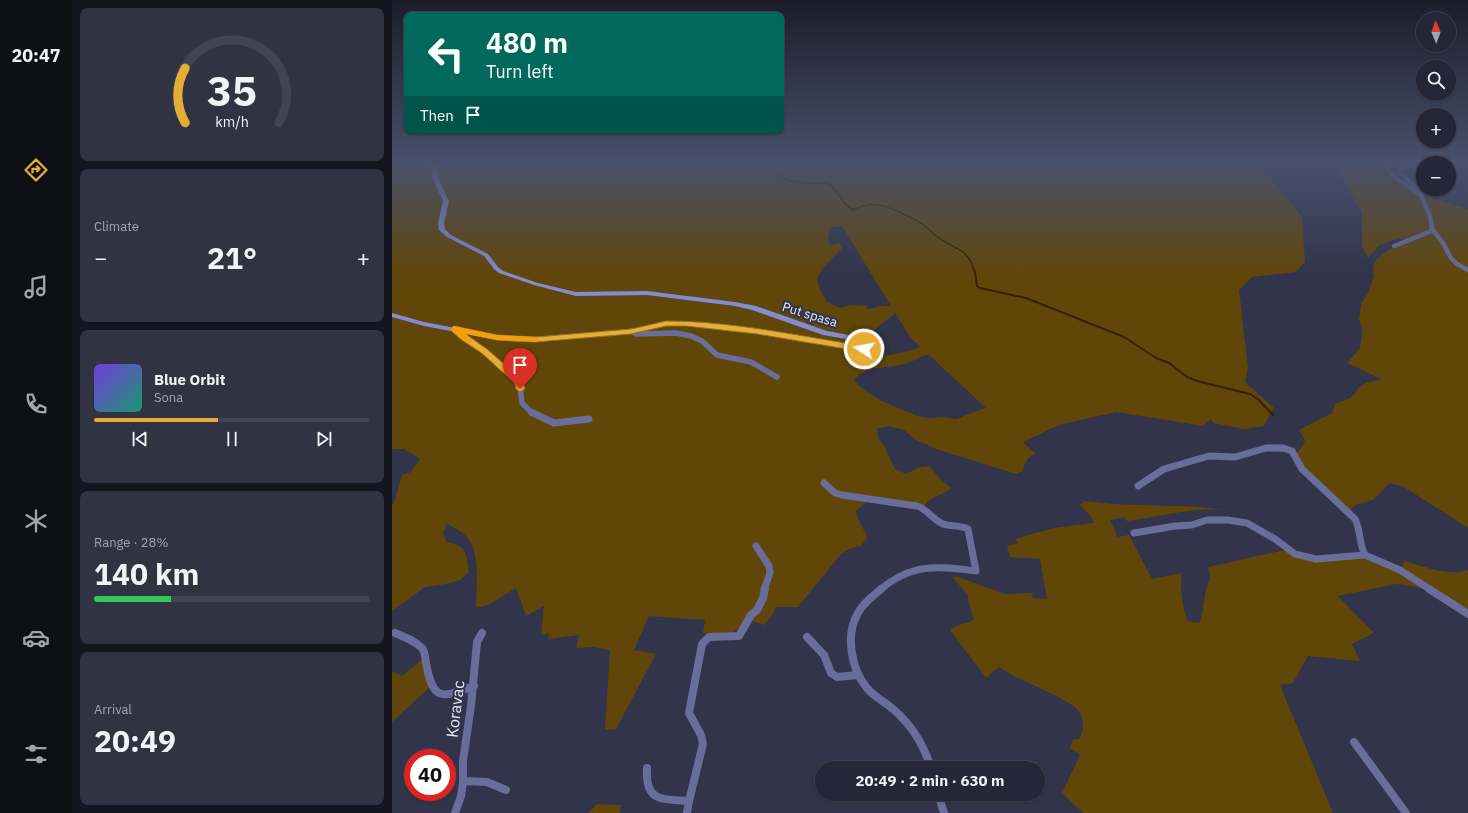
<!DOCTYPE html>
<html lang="en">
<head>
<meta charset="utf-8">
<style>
	:root { --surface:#252738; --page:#313343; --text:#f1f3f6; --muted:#a3a5ae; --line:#424453; --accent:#e5ad36 }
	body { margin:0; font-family:"IBM Plex Sans",sans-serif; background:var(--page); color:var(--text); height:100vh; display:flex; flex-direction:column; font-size:15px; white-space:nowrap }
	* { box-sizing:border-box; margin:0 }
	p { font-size:13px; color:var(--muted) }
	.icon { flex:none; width:22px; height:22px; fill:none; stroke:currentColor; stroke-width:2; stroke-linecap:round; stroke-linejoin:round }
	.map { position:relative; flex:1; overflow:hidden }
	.sheet { display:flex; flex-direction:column; gap:8px; padding:8px; background:#14151f; width:320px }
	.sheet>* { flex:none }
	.guide { position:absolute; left:12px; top:12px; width:380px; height:122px; border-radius:8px; box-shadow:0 1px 3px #0004,0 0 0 1px var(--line); background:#00695c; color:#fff; overflow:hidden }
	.needle { width:26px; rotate:359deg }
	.fabs { position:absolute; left:1024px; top:12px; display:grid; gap:8px }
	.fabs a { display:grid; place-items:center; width:40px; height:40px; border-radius:50%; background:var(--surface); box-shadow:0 1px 3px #0004,0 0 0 1px var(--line); font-size:20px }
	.speed { position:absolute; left:12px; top:749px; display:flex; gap:8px; font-size:20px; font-weight:700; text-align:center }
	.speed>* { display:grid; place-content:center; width:52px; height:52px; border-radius:50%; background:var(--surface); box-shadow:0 1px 3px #0004,0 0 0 1px var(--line); line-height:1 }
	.speed .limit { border:6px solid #d22; background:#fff; color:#111 }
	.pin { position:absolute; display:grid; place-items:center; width:34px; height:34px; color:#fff; margin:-41px -17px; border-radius:50% 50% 50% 0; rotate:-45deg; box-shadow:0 0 4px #0007 }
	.pin .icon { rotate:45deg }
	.me { position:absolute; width:44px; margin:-22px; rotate:281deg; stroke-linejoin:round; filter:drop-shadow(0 0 3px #0008) }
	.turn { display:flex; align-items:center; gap:14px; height:84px; padding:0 16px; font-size:18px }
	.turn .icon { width:52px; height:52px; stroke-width:2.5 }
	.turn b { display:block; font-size:28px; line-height:34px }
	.then { display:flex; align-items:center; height:38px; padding:0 16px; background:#0003; gap:8px; font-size:15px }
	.big { font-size:30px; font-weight:700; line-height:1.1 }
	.sheet .card { flex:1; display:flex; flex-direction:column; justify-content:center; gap:6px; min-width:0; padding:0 14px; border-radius:8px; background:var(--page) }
	.sheet .dial { align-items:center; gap:0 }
	.dial svg { height:104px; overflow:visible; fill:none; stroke:var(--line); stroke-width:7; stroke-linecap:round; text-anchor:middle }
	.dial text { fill:var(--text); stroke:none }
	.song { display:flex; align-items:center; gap:12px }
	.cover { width:48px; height:48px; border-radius:6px; background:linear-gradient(135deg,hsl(260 70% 55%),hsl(160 70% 35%)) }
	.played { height:4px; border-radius:2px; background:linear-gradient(90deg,var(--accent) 45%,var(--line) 45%) }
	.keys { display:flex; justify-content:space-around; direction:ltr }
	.heat { display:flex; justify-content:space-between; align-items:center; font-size:22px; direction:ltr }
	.charge { height:6px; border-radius:3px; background:linear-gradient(90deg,#34c759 28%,var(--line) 0) }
	.trip { position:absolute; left:423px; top:761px; width:230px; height:40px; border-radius:20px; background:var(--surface); box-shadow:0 1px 3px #0004,0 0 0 1px var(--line); font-weight:700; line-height:40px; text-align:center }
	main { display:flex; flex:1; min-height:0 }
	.tabs { display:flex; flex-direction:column; width:72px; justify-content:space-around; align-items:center; background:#0f1016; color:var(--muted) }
	.tabs .icon { width:28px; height:28px }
	.tabs .current { color:var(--accent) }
	.tabs b { font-size:18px; color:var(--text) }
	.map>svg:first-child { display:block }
	.green { fill:#614609; fill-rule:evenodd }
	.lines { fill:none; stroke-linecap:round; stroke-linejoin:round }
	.stream-far2 { stroke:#342300; stroke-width:1.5 }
	.stream-far1 { stroke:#342300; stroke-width:2 }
	.stream { stroke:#342300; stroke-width:2.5 }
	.street-far3 { stroke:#686d9a; stroke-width:4.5 }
	.street-far2 { stroke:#686d9a; stroke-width:5.5 }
	.street-far1 { stroke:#686d9a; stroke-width:7 }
	.street { stroke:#686d9a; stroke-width:8 }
	.secondary { fill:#848bd2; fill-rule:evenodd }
	.route { fill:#e5ad36; stroke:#957023 }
	.slow { fill:#f59e0b }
	.labels { text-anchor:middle; stroke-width:4; stroke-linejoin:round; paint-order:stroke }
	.street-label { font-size:13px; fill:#e7e9f8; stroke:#31344a }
	.near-street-label { font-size:16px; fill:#e7e9f8; stroke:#31344a }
</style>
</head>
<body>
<main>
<nav class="tabs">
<b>20:47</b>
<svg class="icon current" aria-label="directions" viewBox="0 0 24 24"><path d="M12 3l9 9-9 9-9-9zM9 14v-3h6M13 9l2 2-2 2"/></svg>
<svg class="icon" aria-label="music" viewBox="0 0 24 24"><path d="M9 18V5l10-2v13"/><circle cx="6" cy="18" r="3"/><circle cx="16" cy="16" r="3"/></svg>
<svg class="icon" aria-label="phone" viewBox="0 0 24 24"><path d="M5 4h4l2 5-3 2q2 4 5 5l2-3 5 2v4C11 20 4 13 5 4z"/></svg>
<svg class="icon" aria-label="climate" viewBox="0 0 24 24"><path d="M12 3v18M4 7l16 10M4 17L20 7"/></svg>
<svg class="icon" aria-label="car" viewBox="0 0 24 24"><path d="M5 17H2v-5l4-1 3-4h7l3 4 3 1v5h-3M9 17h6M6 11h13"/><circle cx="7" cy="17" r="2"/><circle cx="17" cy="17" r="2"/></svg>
<svg class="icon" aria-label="filters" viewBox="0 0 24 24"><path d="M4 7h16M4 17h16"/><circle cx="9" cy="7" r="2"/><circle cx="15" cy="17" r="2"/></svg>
</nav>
<section class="sheet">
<div class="card dial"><svg viewBox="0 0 100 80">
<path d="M14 69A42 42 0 1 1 86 69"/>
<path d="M14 69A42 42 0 0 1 14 27" stroke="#e5ad36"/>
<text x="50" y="56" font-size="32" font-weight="700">35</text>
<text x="50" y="72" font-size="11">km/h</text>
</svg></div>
<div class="card"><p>Climate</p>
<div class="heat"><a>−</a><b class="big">21°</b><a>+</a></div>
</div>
<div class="card">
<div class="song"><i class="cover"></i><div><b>Blue Orbit</b><p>Sona</p></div></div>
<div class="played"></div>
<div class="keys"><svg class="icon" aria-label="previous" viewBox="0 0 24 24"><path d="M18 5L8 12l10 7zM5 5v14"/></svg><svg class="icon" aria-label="pause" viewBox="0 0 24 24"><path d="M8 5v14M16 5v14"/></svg><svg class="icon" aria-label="next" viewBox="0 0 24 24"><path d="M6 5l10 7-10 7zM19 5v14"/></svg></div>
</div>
<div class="card"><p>Range · 28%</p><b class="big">140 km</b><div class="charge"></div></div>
<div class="card"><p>Arrival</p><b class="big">20:49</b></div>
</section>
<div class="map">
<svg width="1076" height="813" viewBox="0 0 1076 813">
	<rect width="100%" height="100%" fill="#31344a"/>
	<path class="green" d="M0 162H874L869 166 910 217 913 262 904 272 860 277 847 290 856 368 853 382 882 408 872 426 852 429 821 423 819 419 811 426 724 412 667 425 631 442 644 454C635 457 633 462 631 471L624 474 544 449 524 440 512 430 497 426 485 429 486 438 492 446 503 469 514 474 527 467 537 466 550 481 559 488C548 498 537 494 530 511L522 507 474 502 464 511C465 522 473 528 475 538L469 546 460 548 449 554 406 607H384L381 614 372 625 354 619C342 638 331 635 311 633L313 620 257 616 242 650 264 654 224 729 213 730 218 650 201 647 184 648 187 635 156 639 157 633 149 635 152 606 134 616 124 588 98 604 84 608C84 588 88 559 78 541 74 534 62 527 55 524L51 533 55 542C74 545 75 554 77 572L68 580 54 584 33 587 0 611V504L2 503 10 475 19 472 28 459 12 449H0ZM450 226 499 306H487L481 309H475V306L458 305 448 308 435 302 427 287 425 278 431 268 450 248 447 243 438 245 436 239 437 228ZM503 313 519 338 528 347C514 353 490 357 475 356L482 344 479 335C482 328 497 319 503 313ZM536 354 594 408H593L564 419 551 417 537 418 525 416 490 401 475 392 462 381C472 364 496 369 512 364 520 362 528 357 536 354Z
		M943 162H970L994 168 1029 195 1076 209V528L1012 487 998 483 981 500 963 505 957 512 917 477 903 455 911 446 913 440 907 430 940 413 943 404 956 399 963 394 966 388 974 383 990 379 955 363 968 348 970 334V327L967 320 969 304 976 293 982 276 981 268 984 260 996 250 1018 240 1007 238 987 245 976 258 970 247V211L962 200Z
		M693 501 720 504 810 507 831 510C799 507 767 517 735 521L732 517 718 520 726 537 737 535 760 579 790 573C787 589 791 606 795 621L807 623C814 609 810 591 819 578L816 567 892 550 915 558 962 554 1008 570 1012 561C1032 566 1056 577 1076 570V614C1053 599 1033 585 1004 584L946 596 982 633 960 644 968 661 916 656 901 683 888 685 941 813H691L670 793 688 755 678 748 681 739H687C692 731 693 718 686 710 682 705 674 702 668 698 648 687 626 680 607 667L594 678 558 630C565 624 574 624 582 620L576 600V595L561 578 563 576 613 594 641 593 640 598 655 599 648 559 618 557 615 546 626 543 623 539 661 528 702 523 697 514 688 505Z
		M33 657 39 686 0 722V671L10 676Z
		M205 804 229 805 228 813H197Z"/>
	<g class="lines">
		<path class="stream-far2" d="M367 162C380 174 396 182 414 183 421 184 429 182 436 184 445 187 449 204 461 210 482 200 495 206 514 215 519 218 525 220 530 224 536 228 541 234 547 238 566 252 575 246 583 273"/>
		<path class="stream-far1" d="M583 272 585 286 588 288 634 298 732 337 764 358 777 363 795 377 805 381 858 394 867 400 879 413"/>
		<path class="stream" d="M878 412 881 415"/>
		<path class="street-far3" d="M993 162 994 168 1004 178 1029 195 1039 219 1040 229 1051 243 1059 258 1065 264 1076 270
			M1021 162 1009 169V173L1025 189
			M1002 246 1037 232 1040 229"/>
		<path class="street-far2" d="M62 329 92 351 117 374 127 379 130 403 140 413
			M239 331 244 334 284 333 299 336 310 341 325 355 359 362 385 377"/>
		<path class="street-far1" d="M139 412 162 423 197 419
			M432 483 443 493 450 495 525 506C535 509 541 520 551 524 559 527 566 524 576 529L584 571C546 566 519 563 488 590
			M746 486 772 469 817 456 843 457 874 448H891L900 451 910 469 963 519C969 531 967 544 973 555
			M742 533 783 526 800 525 815 520H836L855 523 883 539 903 554 924 559 973 555 1008 570 1039 590
			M364 546 377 566 378 573 372 590"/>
		<path class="street" d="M489 589C481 596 471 603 466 613 453 635 459 669 475 688 482 697 493 702 501 709 520 725 532 746 539 768
			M1037 589 1076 614
			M3 633C13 637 22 640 30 648 33 651 33 658 34 663 41 702 50 698 82 686
			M415 637 432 655 439 673 445 677 466 675
			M962 742 1014 813
			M255 768C253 802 269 799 297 801L295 813
			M71 781 95 782 114 790
			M546 794 552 813
			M297 801 311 744 309 735 297 713 310 644 317 637 347 636 359 615 365 610 371 598 373 589
			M63 813 69 796 71 783V761L79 706 85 642 90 633"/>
		<path class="secondary" d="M39 162H44L46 177 57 201 52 223 53 229 59 235 96 254 106 267 111 271 146 283 184 292 255 291 343 302 364 306 435 331 473 338 481 340 482 342 480 350 469 351 444 345 409 342 365 333 294 326H274L239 333 128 342 105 340 32 326 0 317V313L32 322 105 336 128 338 239 329 274 322H294L365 329 409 338 444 341 469 347 474 345V343L472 342 431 335 360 310 343 306 255 295 184 296 142 285 107 273 102 269 92 256 55 237 47 230 46 223 51 201 40 177Z"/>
	</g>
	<linearGradient id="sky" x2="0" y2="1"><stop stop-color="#1b1d29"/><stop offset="0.59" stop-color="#48506b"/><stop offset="1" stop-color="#48506b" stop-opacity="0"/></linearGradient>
	<rect width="1076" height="276" fill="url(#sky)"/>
	<path class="route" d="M274 321C340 321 407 336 472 346L476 349 472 352 365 334 294 326H274L239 334 144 342 105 340 72 333 95 349 120 371 130 377 133 389 128 392 124 389 122 380C109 373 100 361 88 352 78 345 66 339 58 329L62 326 105 335 144 337 239 329Z"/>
	<path class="slow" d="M62 326 105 335 144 337 148 340 144 342 105 340 74 334 81 341 77 344 60 331 58 329Z"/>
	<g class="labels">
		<g class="street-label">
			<text transform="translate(418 314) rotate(17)" y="5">Put spasa</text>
		</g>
		<g class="near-street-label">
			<text transform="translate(63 709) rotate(-83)" y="6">Koravac</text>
		</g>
	</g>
</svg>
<div class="fabs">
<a><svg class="needle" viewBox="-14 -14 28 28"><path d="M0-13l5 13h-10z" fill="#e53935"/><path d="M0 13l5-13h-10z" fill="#a3a5ae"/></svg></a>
<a><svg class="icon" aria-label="search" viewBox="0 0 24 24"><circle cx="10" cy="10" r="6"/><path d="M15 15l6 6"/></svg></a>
<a>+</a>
<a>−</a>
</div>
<div class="speed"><div class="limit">40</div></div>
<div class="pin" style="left:128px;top:389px;background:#d93025"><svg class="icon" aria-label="arrive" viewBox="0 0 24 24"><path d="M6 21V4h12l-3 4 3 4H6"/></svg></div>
<svg class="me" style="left:472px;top:349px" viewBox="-20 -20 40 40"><circle r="17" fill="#e5ad36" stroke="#fff" stroke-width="3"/><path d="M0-11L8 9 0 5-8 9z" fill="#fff"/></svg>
<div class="trip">20:49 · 2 min · 630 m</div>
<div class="guide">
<div class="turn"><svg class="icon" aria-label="left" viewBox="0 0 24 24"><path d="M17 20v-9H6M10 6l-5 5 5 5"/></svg><div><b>480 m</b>Turn left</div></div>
<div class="then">Then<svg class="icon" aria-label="arrive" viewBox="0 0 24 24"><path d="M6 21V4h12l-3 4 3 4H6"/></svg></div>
</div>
</div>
</main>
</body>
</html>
